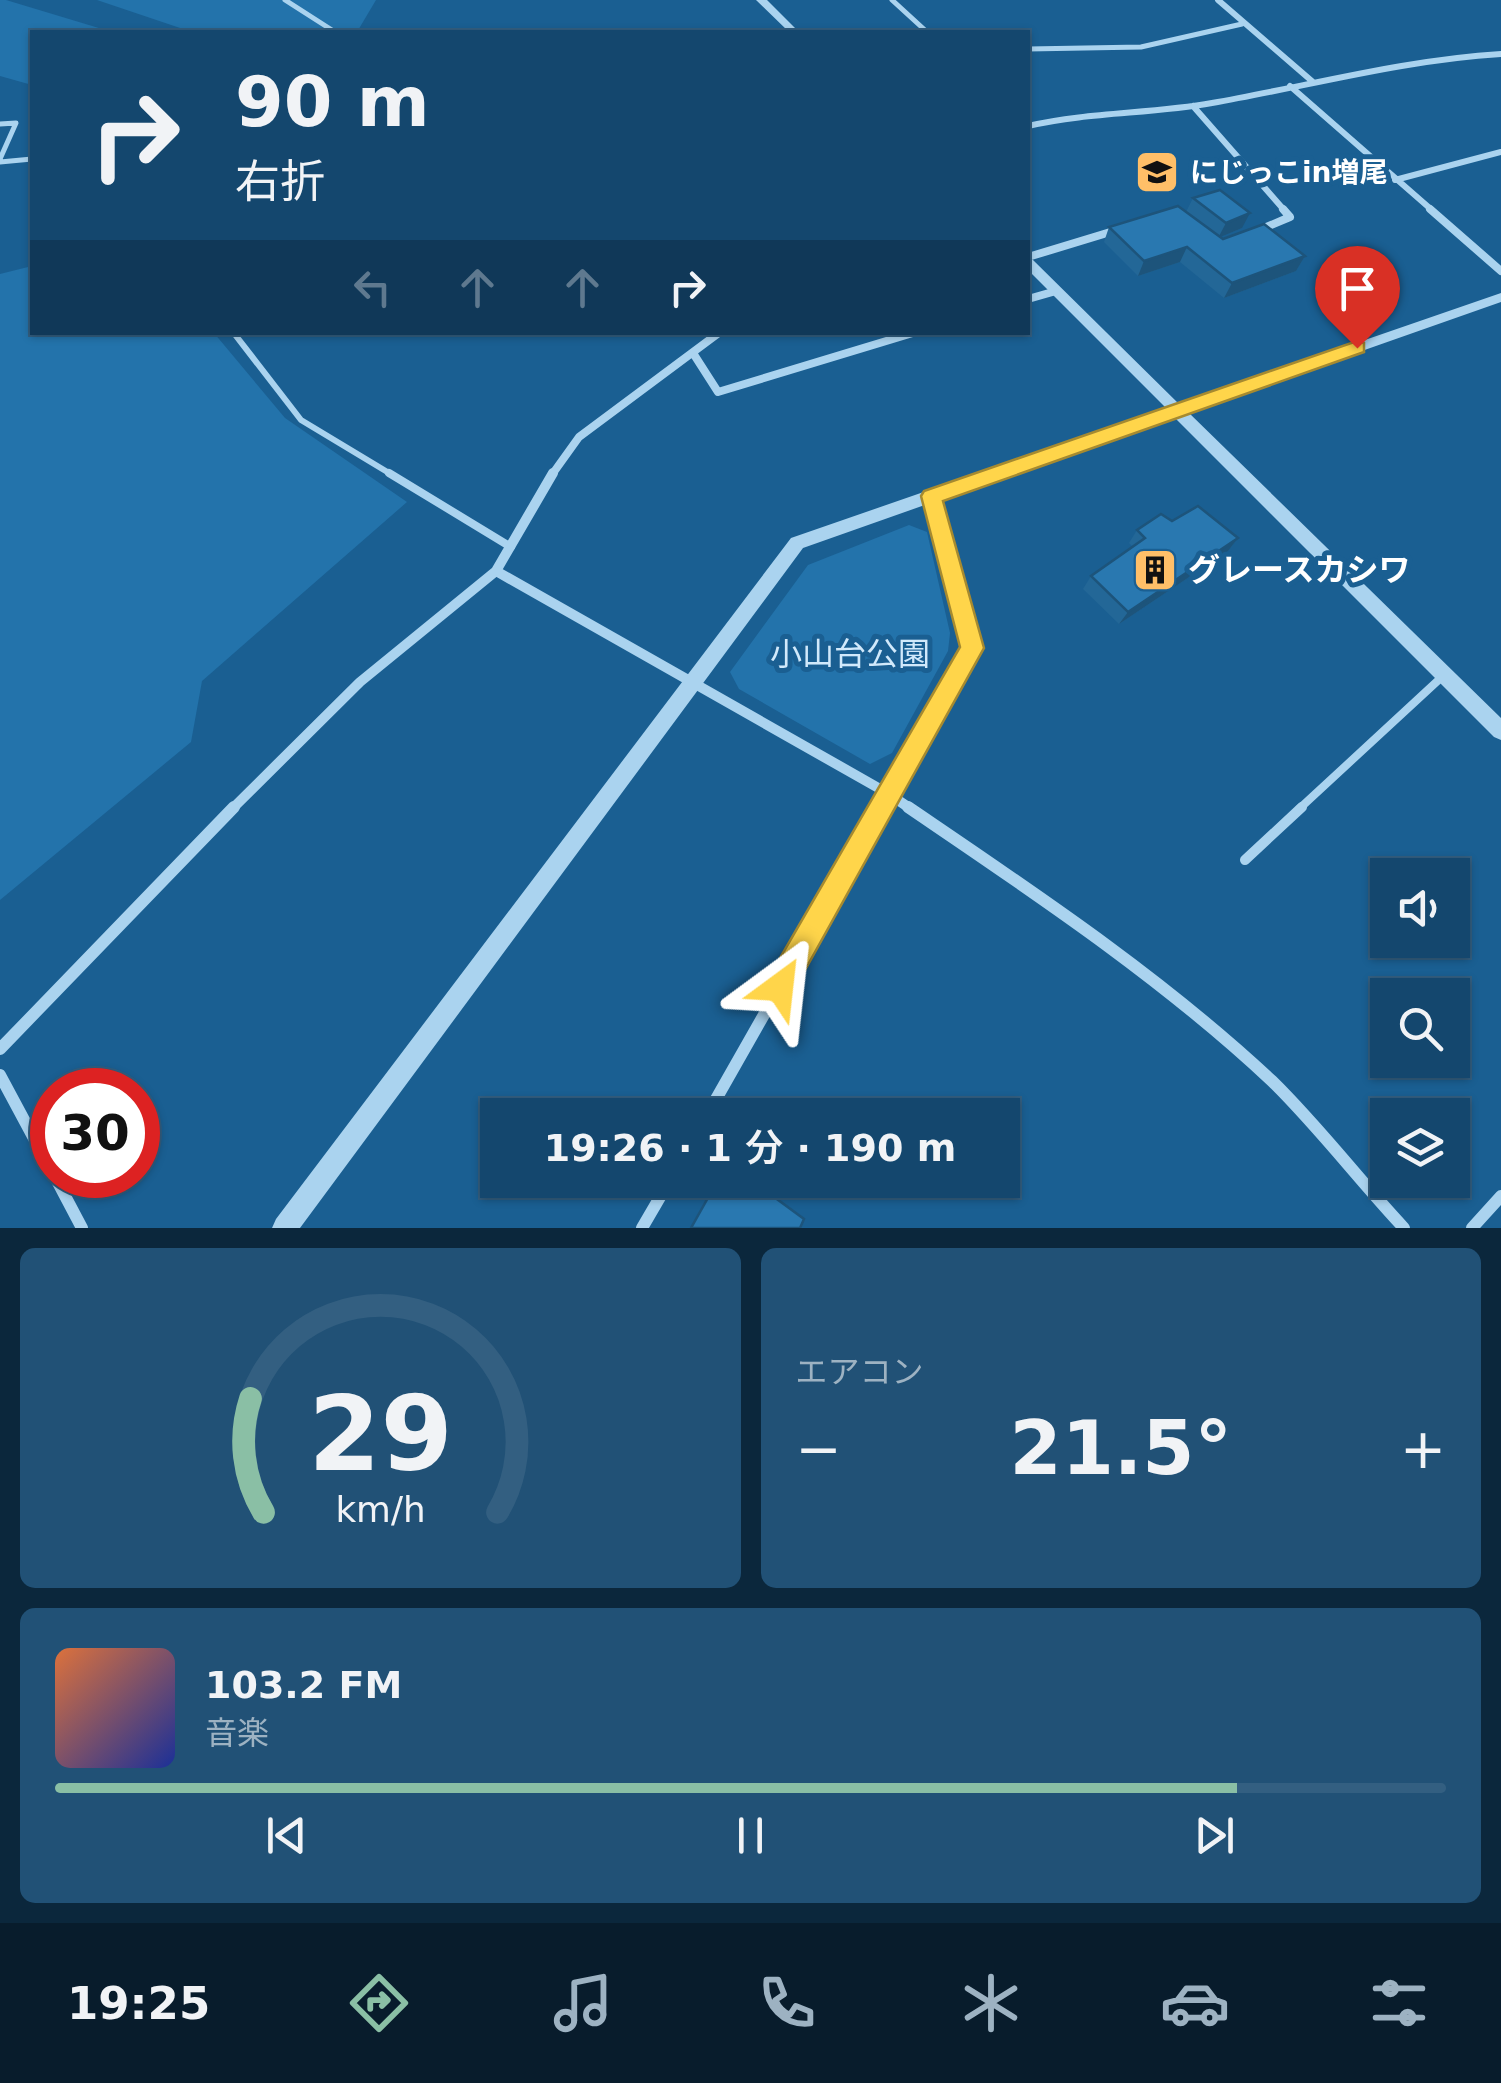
<!DOCTYPE html>
<html lang="ja">
<head>
<meta charset="utf-8">
<style>
	:root { --surface:#14476e; --page:#215176; --text:#f1f3f6; --muted:#9db2c2; --line:#335f81; --accent:#8abfa5 }
	body { margin:0; font-family:"DejaVu Sans","Noto Sans JP",sans-serif; background:var(--page); color:var(--text); height:100vh; display:flex; flex-direction:column; font-size:38px; white-space:nowrap }
	* { box-sizing:border-box; margin:0 }
	p { font-size:32px; color:var(--muted) }
	.icon { flex:none; width:55px; height:55px; fill:none; stroke:currentColor; stroke-width:2; stroke-linecap:round; stroke-linejoin:round }
	.map { position:relative; height:1228px; overflow:hidden }
	.side { display:flex; flex-direction:column; gap:20px; padding:20px; background:#0b273c; flex:1 }
	.side>* { flex:none }
	.banner { position:absolute; left:30px; top:30px; width:1000px; height:305px; border-radius:0px; box-shadow:0 2px 8px #0004,0 0 0 2px var(--line); background:#14476e; color:var(--text); overflow:hidden }
	.tools { position:absolute; left:1370px; top:858px; display:grid; gap:20px }
	.tools a { display:grid; place-items:center; width:100px; height:100px; border-radius:0px; background:var(--surface); box-shadow:0 2px 8px #0004,0 0 0 2px var(--line); font-size:50px }
	.speed { position:absolute; left:30px; top:1068px; display:flex; gap:20px; font-size:50px; font-weight:700; text-align:center }
	.speed>* { display:grid; place-content:center; width:130px; height:130px; border-radius:50%; background:var(--surface); box-shadow:0 2px 8px #0004,0 0 0 2px var(--line); line-height:1 }
	.speed .limit { border:15px solid #d22; background:#fff; color:#111 }
	.pin { position:absolute; display:grid; place-items:center; width:85px; height:85px; color:#fff; margin:-102px -42px; border-radius:50% 50% 50% 0; rotate:-45deg; box-shadow:0 0 10px #0007 }
	.pin .icon { rotate:45deg }
	.me { position:absolute; width:110px; margin:-55px; rotate:30deg; stroke-linejoin:round; filter:drop-shadow(0 0 8px #0008) }
	.turn { display:flex; align-items:center; gap:35px; height:210px; padding:0 40px; font-size:45px }
	.turn .icon { width:130px; height:130px; stroke-width:2.5 }
	.turn b { display:block; font-size:70px; line-height:85px }
	.lanes { display:flex; align-items:center; height:95px; padding:0 40px; background:#0003; justify-content:center; gap:50px; direction:ltr }
	.lanes .off { opacity:.35 }
	.big { font-size:75px; font-weight:600; line-height:1.1 }
	.side .card { flex:1; display:flex; flex-direction:column; justify-content:center; gap:15px; min-width:0; padding:0 35px; border-radius:15px; background:var(--page) }
	.side .dial { align-items:center; gap:0 }
	.dial svg { height:260px; overflow:visible; fill:none; stroke:var(--line); stroke-width:7; stroke-linecap:round; text-anchor:middle }
	.dial text { fill:var(--text); stroke:none }
	.song { display:flex; align-items:center; gap:30px }
	.cover { width:120px; height:120px; border-radius:15px; background:linear-gradient(135deg,hsl(20 70% 55%),hsl(230 70% 35%)) }
	.played { height:10px; border-radius:5px; background:linear-gradient(90deg,var(--accent) 85%,var(--line) 85%) }
	.keys { display:flex; justify-content:space-around; direction:ltr }
	.heat { display:flex; justify-content:space-between; align-items:center; font-size:55px; direction:ltr }
	.side .tiles { flex:1; display:grid; gap:20px; grid-template-columns:1fr 1fr }
	.card:last-child { grid-column:span 2 }
	.trip { position:absolute; left:480px; top:1098px; width:540px; height:100px; border-radius:0px; background:var(--surface); box-shadow:0 2px 8px #0004,0 0 0 2px var(--line); font-weight:600; line-height:100px; text-align:center }
	.menu { display:flex; height:160px; justify-content:space-around; align-items:center; background:#081c2c; color:var(--muted) }
	.menu .icon { width:70px; height:70px }
	.menu .selected { color:var(--accent) }
	.menu b { font-size:45px; color:var(--text) }
	.map>svg:first-child { display:block }
	.green { fill:#2373ab }
	.lines { fill:none; stroke-linecap:round; stroke-linejoin:round }
	.service-far3 { stroke:#aad3ef; stroke-width:5 }
	.service-far2 { stroke:#aad3ef; stroke-width:6 }
	.service-far1 { stroke:#aad3ef; stroke-width:8 }
	.service { stroke:#aad3ef; stroke-width:10 }
	.minor-far3 { stroke:#aad3ef; stroke-width:6 }
	.minor-far2 { stroke:#aad3ef; stroke-width:8 }
	.minor-far1 { stroke:#aad3ef; stroke-width:10 }
	.minor { stroke:#aad3ef; stroke-width:12 }
	.tertiary { fill:#aad3ef; fill-rule:evenodd }
	.wall { fill:#236797 }
	.shaded-wall { fill:#1d547b }
	.building { fill:#2978b0; stroke:#1d547b; stroke-width:2.5 }
	.route { fill:#ffd54a; stroke:#a68a30; stroke-width:2.5 }
	.labels { text-anchor:middle; stroke-width:10; stroke-linejoin:round; paint-order:stroke }
	.far-poi-label { font-size:28px; font-weight:bold; fill:#fff; stroke:#1a5f92; text-anchor:start }
	.poi-label { font-size:32px; font-weight:bold; fill:#fff; stroke:#1a5f92; text-anchor:start }
	.park-label { font-size:32px; fill:#d1e9fb; stroke:#1a5f92 }
</style>
</head>
<body>
<div class="map">
<svg width="1501" height="1228" viewBox="0 0 1501 1228">
	<rect width="100%" height="100%" fill="#1a5f92"/>
	<path class="green" d="M0 0H6L112 32H32V85L0 76Z
		M97 0H376L357 32H192Z
		M32 266V332L214 333 285 418 407 502 202 681 191 742 0 900V274Z
		M909 525 927 532 950 633 948 651 892 753 870 764 739 689 730 672 808 565Z"/>
	<g class="lines">
		<path class="service-far3" d="M285 0 335 32
			M892 0 927 32
			M1028 49 1141 47 1242 24
			M0 124 16 123 0 159
			M0 162 32 159"/>
		<path class="service-far2" d="M233 332 301 420 394 476"/>
		<path class="service-far1" d="M389 473 511 547
			M1299 809 1444 675"/>
		<path class="service" d="M1245 860 1302 807"/>
		<path class="minor-far3" d="M1218 0 1313 82
			M1290 86 1433 211
			M1193 106 1285 211
			M1028 126C1089 112 1151 114 1212 103 1309 86 1403 60 1501 54
			M1395 180 1501 152"/>
		<path class="minor-far2" d="M1430 209 1501 271
			M1257 231 1290 217 1283 209
			M1028 257 1117 230
			M1028 299 1056 291
			M693 353 718 392 916 332
			M551 476 579 437 720 332"/>
		<path class="minor-far1" d="M496 571 889 794 880 809
			M232 809 360 682 496 571 553 473
			M911 809 889 794 972 648 932 496"/>
		<path class="minor" d="M908 807C1033 892 1161 977 1272 1081 1319 1127 1359 1180 1404 1228
			M0 1049 234 807
			M0 1075 52 1172
			M707 1115 882 807
			M54 1175 82 1228
			M642 1228 670 1180
			M1472 1228 1501 1196"/>
		<path class="tertiary" d="M756 0H767L799 32H789Z
			M1028 259 1033 260 1179 404 1501 293V302L1188 412 1501 718V740L1494 737 1174 417 803 548 300 1228H272L276 1219 791 538 1166 408 1028 270Z"/>
	</g>
	<path class="wall" d="M1193 198 1242 228 1220 237 1223 239 1305 256 1296 271 1224 298 1180 262 1138 276 1104 242 1109 227 1186 212Z
		M1172 521 1238 538 1228 551 1119 624 1083 589 1091 576 1133 547 1129 543 1137 530Z"/>
	<path class="shaded-wall" d="M1250 213 1242 228 1218 238 1226 223Z
		M1187 247 1180 262 1138 276 1144 261Z
		M1305 256 1296 271 1224 298 1232 283Z
		M1238 538 1228 551 1119 624 1128 612Z"/>
	<path class="building" d="M1220 190 1250 213 1226 223 1193 198Z
		M1178 206 1223 239 1264 224 1305 256 1232 283 1187 247 1144 261 1109 227Z
		M1198 506 1238 538 1128 612 1091 576 1145 538 1137 530 1161 514 1172 521Z
		M718 1180H751L804 1219 800 1228H691Z"/>
	<path class="route" d="M1357 341 1364 343V352L943 501 984 648 790 997 780 1001 769 997 765 987 769 977 960 647 921 496 924 491Z"/>
	<defs>
		<g id="school-square" transform="scale(2.25)"><rect x="-9" y="-9" width="18" height="18" rx="4" fill="#ffbf68" stroke="#1a5f92"/><path d="M0-5L7-2L0 1L-7-2ZM-4 1L0 2.5L4 1V4Q0 6-4 4Z" fill="#111"/></g>
		<g id="building-square" transform="scale(2.25)"><rect x="-9" y="-9" width="18" height="18" rx="4" fill="#ffbf68" stroke="#1a5f92"/><path d="M-4-6H4V6H1V3H-1V6H-4ZM-2.5-4.3h1.7v1.8h-1.7ZM.8-4.3h1.7v1.8H.8ZM-2.5-1h1.7V.8h-1.7ZM.8-1h1.7V.8H.8Z" fill="#111"/></g>
	</defs>
	<g fill-rule="evenodd">
		<use href="#school-square" x="1157" y="172"/>
		<use href="#building-square" x="1155" y="570"/>
	</g>
	<g class="labels">
		<g class="far-poi-label">
			<text x="1190" y="182">にじっこin増尾</text>
		</g>
		<g class="poi-label">
			<text x="1188" y="581">グレースカシワ</text>
		</g>
		<g class="park-label">
			<text x="850" y="665">小山台公園</text>
		</g>
	</g>
</svg>
<div class="tools">
<a><svg class="icon" aria-label="sound" viewBox="0 0 24 24"><path d="M4 9h4l5-4v14l-5-4H4zM17 9q2 3 0 6"/></svg></a>
<a><svg class="icon" aria-label="search" viewBox="0 0 24 24"><circle cx="10" cy="10" r="6"/><path d="M15 15l6 6"/></svg></a>
<a><svg class="icon" aria-label="layers" viewBox="0 0 24 24"><path d="M12 4l9 5-9 5-9-5zM3 14l9 5 9-5"/></svg></a>
</div>
<div class="speed"><div class="limit">30</div></div>
<div class="pin" style="left:1357px;top:348px;background:#d93025"><svg class="icon" aria-label="arrive" viewBox="0 0 24 24"><path d="M6 21V4h12l-3 4 3 4H6"/></svg></div>
<svg class="me" style="left:780px;top:987px" viewBox="-20 -20 40 40"><path d="M0-17L14 15 0 8-14 15z" fill="#ffd54a" stroke="#fff" stroke-width="4"/></svg>
<div class="trip">19:26 · 1 分 · 190 m</div>
<div class="banner">
<div class="turn"><svg class="icon" aria-label="right" viewBox="0 0 24 24"><path d="M7 20v-9h11M14 6l5 5-5 5"/></svg><div><b>90 m</b>右折</div></div>
<div class="lanes"><svg class="icon off" aria-label="left" viewBox="0 0 24 24"><path d="M17 20v-9H6M10 6l-5 5 5 5"/></svg><svg class="icon off" aria-label="ahead" viewBox="0 0 24 24"><path d="M12 20V5M6 11l6-6 6 6"/></svg><svg class="icon off" aria-label="ahead" viewBox="0 0 24 24"><path d="M12 20V5M6 11l6-6 6 6"/></svg><svg class="icon" aria-label="right" viewBox="0 0 24 24"><path d="M7 20v-9h11M14 6l5 5-5 5"/></svg></div>
</div>
</div>
<section class="side">
<div class="tiles">
<div class="card dial"><svg viewBox="0 0 100 80">
<path d="M14 69A42 42 0 1 1 86 69"/>
<path d="M14 69A42 42 0 0 1 10 34" stroke="#8abfa5"/>
<text x="50" y="56" font-size="32" font-weight="700">29</text>
<text x="50" y="72" font-size="11">km/h</text>
</svg></div>
<div class="card"><p>エアコン</p>
<div class="heat"><a>−</a><b class="big">21.5°</b><a>+</a></div>
</div>
<div class="card">
<div class="song"><i class="cover"></i><div><b>103.2 FM</b><p>音楽</p></div></div>
<div class="played"></div>
<div class="keys"><svg class="icon" aria-label="previous" viewBox="0 0 24 24"><path d="M18 5L8 12l10 7zM5 5v14"/></svg><svg class="icon" aria-label="pause" viewBox="0 0 24 24"><path d="M8 5v14M16 5v14"/></svg><svg class="icon" aria-label="next" viewBox="0 0 24 24"><path d="M6 5l10 7-10 7zM19 5v14"/></svg></div>
</div>
</div>
</section>
<nav class="menu">
<b>19:25</b>
<svg class="icon selected" aria-label="directions" viewBox="0 0 24 24"><path d="M12 3l9 9-9 9-9-9zM9 14v-3h6M13 9l2 2-2 2"/></svg>
<svg class="icon" aria-label="music" viewBox="0 0 24 24"><path d="M9 18V5l10-2v13"/><circle cx="6" cy="18" r="3"/><circle cx="16" cy="16" r="3"/></svg>
<svg class="icon" aria-label="phone" viewBox="0 0 24 24"><path d="M5 4h4l2 5-3 2q2 4 5 5l2-3 5 2v4C11 20 4 13 5 4z"/></svg>
<svg class="icon" aria-label="climate" viewBox="0 0 24 24"><path d="M12 3v18M4 7l16 10M4 17L20 7"/></svg>
<svg class="icon" aria-label="car" viewBox="0 0 24 24"><path d="M5 17H2v-5l4-1 3-4h7l3 4 3 1v5h-3M9 17h6M6 11h13"/><circle cx="7" cy="17" r="2"/><circle cx="17" cy="17" r="2"/></svg>
<svg class="icon" aria-label="filters" viewBox="0 0 24 24"><path d="M4 7h16M4 17h16"/><circle cx="9" cy="7" r="2"/><circle cx="15" cy="17" r="2"/></svg>
</nav>
</body>
</html>
